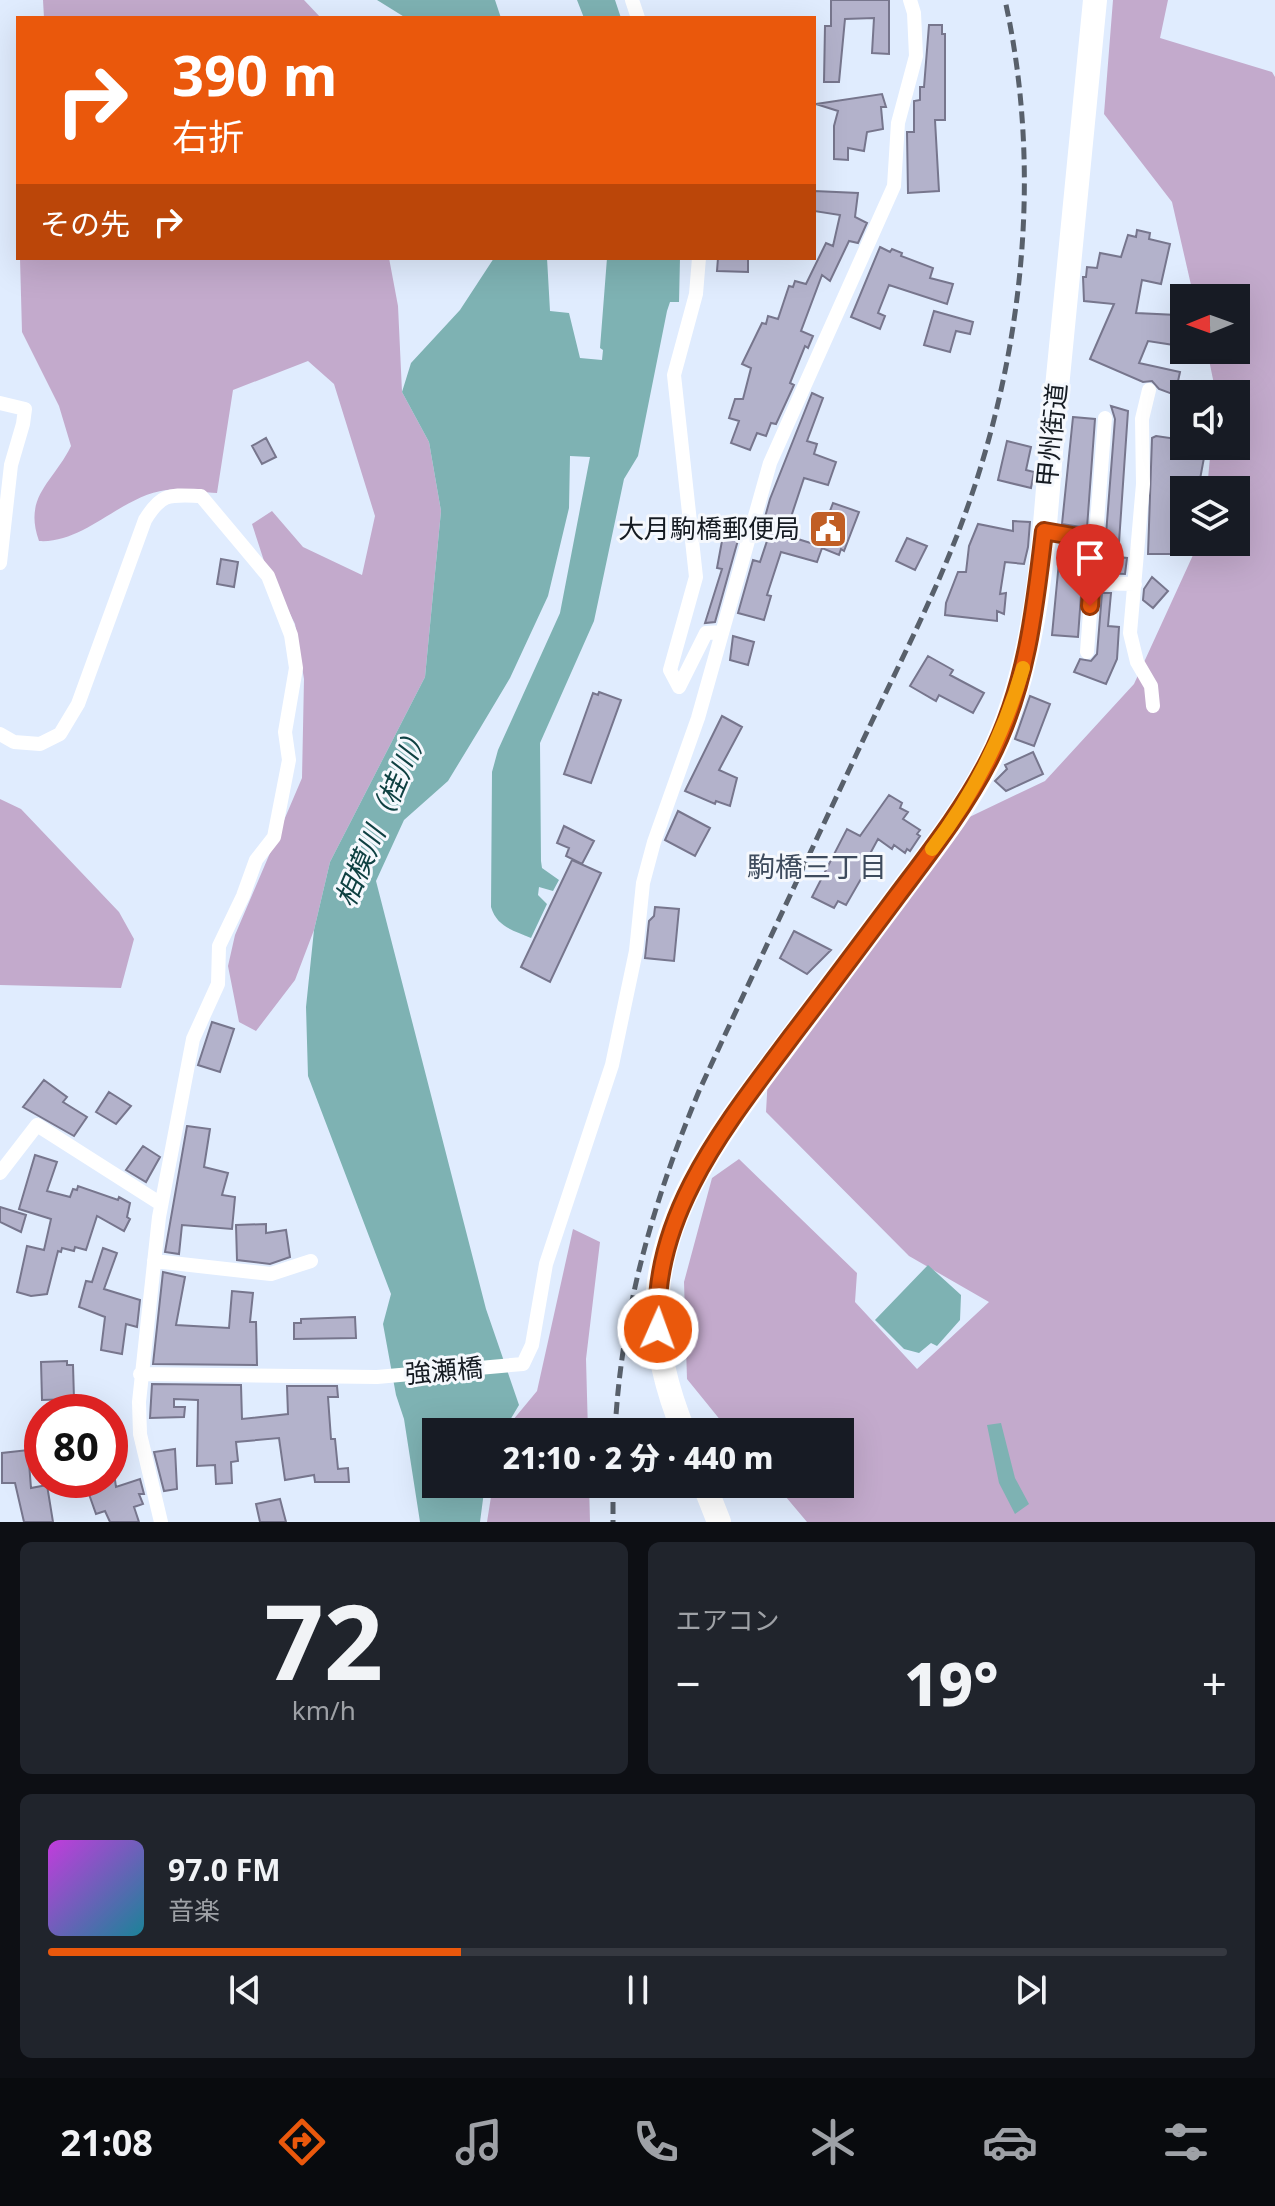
<!DOCTYPE html>
<html lang="ja">
<head>
<meta charset="utf-8">
<style>
	:root { --surface:#171b24; --page:#20242c; --text:#f1f3f6; --muted:#9ea1a6; --line:#363941; --accent:#ea580c }
	body { margin:0; font-family:"Noto Sans","Noto Sans JP",sans-serif; background:var(--page); color:var(--text); height:100vh; display:flex; flex-direction:column; font-size:30px; white-space:nowrap }
	* { box-sizing:border-box; margin:0 }
	p { font-size:26px; color:var(--muted) }
	.icon { flex:none; width:44px; height:44px; fill:none; stroke:currentColor; stroke-width:2; stroke-linecap:round; stroke-linejoin:round }
	.map { position:relative; height:1522px; overflow:hidden }
	.details { display:flex; flex-direction:column; gap:20px; padding:20px; background:#0d0f14; flex:1 }
	.details>* { flex:none }
	.guide { position:absolute; left:16px; top:16px; width:800px; height:244px; border-radius:0px; box-shadow:0 8px 32px #0002; background:#ea580c; color:#fff; overflow:hidden }
	.needle { width:52px; rotate:269deg }
	.fabs { position:absolute; left:1170px; top:284px; display:grid; gap:16px }
	.fabs a { display:grid; place-items:center; width:80px; height:80px; border-radius:0px; background:var(--surface); box-shadow:0 8px 32px #0002; font-size:40px }
	.speed { position:absolute; left:24px; top:1394px; display:flex; gap:16px; font-size:40px; font-weight:700; text-align:center }
	.speed>* { display:grid; place-content:center; width:104px; height:104px; border-radius:50%; background:var(--surface); box-shadow:0 8px 32px #0002; line-height:1 }
	.speed .limit { border:12px solid #d22; background:#fff; color:#111 }
	.pin { position:absolute; display:grid; place-items:center; width:68px; height:68px; color:#fff; margin:-82px -34px; border-radius:50% 50% 50% 0; rotate:-45deg; box-shadow:0 0 8px #0007 }
	.pin .icon { rotate:45deg }
	.me { position:absolute; width:88px; margin:-44px; rotate:2deg; stroke-linejoin:round; filter:drop-shadow(0 0 6px #0008) }
	.turn { display:flex; align-items:center; gap:28px; height:168px; padding:0 24px; font-size:36px }
	.turn .icon { width:104px; height:104px; stroke-width:2.5 }
	.turn b { display:block; font-size:56px; line-height:68px }
	.then { display:flex; align-items:center; height:76px; padding:0 24px; background:#0003; gap:16px; font-size:30px }
	.big { font-size:60px; font-weight:800; line-height:1.1 }
	.details .card { flex:1; display:flex; flex-direction:column; justify-content:center; gap:12px; min-width:0; padding:0 28px; border-radius:12px; background:var(--page) }
	.details .dial { align-items:center; gap:0 }
	.dial b { font-size:104px; line-height:1 }
	.song { display:flex; align-items:center; gap:24px }
	.cover { width:96px; height:96px; border-radius:12px; background:linear-gradient(135deg,hsl(290 70% 55%),hsl(190 70% 35%)) }
	.played { height:8px; border-radius:4px; background:linear-gradient(90deg,var(--accent) 35%,var(--line) 35%) }
	.keys { display:flex; justify-content:space-around; direction:ltr }
	.heat { display:flex; justify-content:space-between; align-items:center; font-size:44px; direction:ltr }
	.details .tiles { flex:1; display:grid; gap:20px; grid-template-columns:1fr 1fr }
	.card:last-child { grid-column:span 2 }
	.trip { position:absolute; left:422px; top:1418px; width:432px; height:80px; border-radius:0px; background:var(--surface); box-shadow:0 8px 32px #0002; font-weight:800; line-height:80px; text-align:center }
	.tabs { display:flex; height:128px; justify-content:space-around; align-items:center; background:#090b0e; color:var(--muted) }
	.tabs .icon { width:56px; height:56px }
	.tabs .active { color:var(--accent) }
	.tabs b { font-size:36px; color:var(--text) }
	.map>svg:first-child { display:block }
	.forest { fill:#c3aacc }
	.water { fill:#7eb2b3 }
	.building { fill:#b3b2cb; stroke:#77768d; stroke-width:2 }
	.lines { fill:none; stroke-linecap:round; stroke-linejoin:round }
	.minor { stroke:#fff; stroke-width:14 }
	.trunk { stroke:#fff; stroke-width:24 }
	.rail { stroke:#58606b; stroke-width:5; stroke-dasharray:12 6; stroke-linecap:butt }
	.route-casing { stroke:#983908; stroke-width:20 }
	.route { stroke:#ea580c; stroke-width:14 }
	.slow { stroke:#f59e0b; stroke-width:14 }
	.labels { text-anchor:middle; stroke-width:6; stroke-linejoin:round; paint-order:stroke }
	.street-label { font-size:26px; fill:#151b22; stroke:#f5f8fd }
	.poi-label { font-size:26px; fill:#151b22; stroke:#f5f8fd; text-anchor:end }
	.water-label { font-size:28px; font-style:italic; fill:#0f4142; stroke:#f5f8fd }
	.neighbourhood-label { font-size:28px; fill:#3e4b5d; stroke:#f5f8fd }
</style>
</head>
<body>
<div class="map">
<svg width="1275" height="1522" viewBox="0 0 1275 1522">
	<rect width="100%" height="100%" fill="#e0ecfe"/>
	<path class="forest" d="M43 0H304L321 18H44Z
		M1113 0H1168L1160 38 1272 72 1275 77V1522H807L775 1484H840V1432H730L687 1379 684 1282 712 1178 739 1159 857 1273 855 1302 917 1369 989 1302 909 1256 766 1112 768 1076 959 822 1045 781 1134 684 1199 542H1236V490H1207L1211 446H1236V394H1216L1207 350H1236V298H1194L1172 202 1104 114Z
		M20 258H389L398 306 402 392 429 442 441 511 425 677 330 862 314 930 295 980 256 1031 239 1022 228 966 235 935 302 778 304 679 295 624 265 564 252 524 272 511 303 547 362 575 375 516 334 384 308 361 233 390 217 493C201 492 182 488 166 490 121 496 84 544 39 541 23 496 53 483 71 446L59 406 22 332Z
		M0 799 21 809 119 912 134 939 121 988 0 985Z
		M573 1229 600 1242 586 1359 588 1432H503L537 1391Z
		M493 1484H589L590 1522H487Z"/>
	<path class="water" d="M377 0H495L501 18H406Z
		M577 0H615L621 18H584Z
		M494 258H547L550 311 569 313 580 358 602 360 603 350 600 348 607 258H680L679 302H670L667 311 638 456 624 479 594 621 540 743 541 861 542 868 559 880 553 891 539 887 538 895 547 904 531 938C513 930 497 927 491 907L492 772 498 750 560 613 590 457 570 456 569 508 548 596 510 678 479 730 448 781 404 820 376 881 486 1309 519 1405 503 1432H436V1484H485L480 1522H420L404 1419 396 1395 383 1324 391 1294 308 1076 306 1007 314 930 330 862 425 677 441 511 429 442 402 392 411 363 460 310Z
		M928 1265 961 1295 960 1320 937 1346 931 1343 919 1353 904 1349 875 1320Z
		M1001 1423 1015 1478 1029 1504 1015 1514 999 1483 987 1425Z"/>
	<path class="building" d="M831 0H889V54L872 53 874 18 845 19 839 82H824L825 26H831Z
		M929 25H942V34H945V120H935L939 191 908 193 907 132H914V101L920 100V87H924Z
		M882 94 886 107H881L883 129 867 132 864 151 848 148V160L834 159V126L838 111 816 104Z
		M814 191 858 193 855 217 867 223 858 243 849 241 830 281 822 275 801 331 813 336 808 348 805 346 790 383 794 385 776 424 771 423 766 436 757 433 750 450 731 443 739 421 729 418 735 399H743L751 368 742 364 762 323 766 324 768 316 778 319 789 286 793 287 795 281 806 284 826 243 833 246 840 215 814 211Z
		M1137 230 1150 233 1149 239 1170 244 1161 284 1142 280 1136 313 1177 315 1174 345 1148 341 1139 363 1180 372 1175 395 1159 389 1152 381 1143 382 1090 359 1114 304 1084 301 1083 277H1086L1087 267 1097 268 1100 253 1121 257 1128 235 1136 237Z
		M880 247 890 252 892 249 902 253 901 256 933 268 930 278 953 284 947 304 889 285 878 313 885 316 880 329 851 317Z
		M718 258H748V272L717 271Z
		M934 311 973 322 970 334 956 331 950 352 924 345Z
		M812 393 823 398 807 441 817 444 814 454 836 462 828 485 804 478 785 535 817 545 833 503 859 512 844 551 841 549 839 555 822 548 817 562 781 552 767 595 771 596 764 620 738 613 753 560 760 562 774 520 765 517 770 499Z
		M1111 406 1128 411 1118 557 1127 558 1125 574 1103 573 1115 419Z
		M1073 417 1095 419 1087 528 1062 524Z
		M1156 436 1184 440V446L1206 447 1198 490 1181 493 1176 554H1148L1152 438Z
		M266 438 276 457 262 464 252 446Z
		M1007 441 1031 447 1026 470 1034 472 1031 488 998 480Z
		M1013 521 1030 522 1028 547 1024 564 1005 562 1000 594 1006 593 1004 614 997 611V621L945 615 946 603 958 572H966L969 546 978 524 1013 531Z
		M724 530 740 533 715 622 705 623 722 569 717 568Z
		M907 538 927 546 915 570 896 561Z
		M1060 551 1084 554 1078 637 1052 635Z
		M221 559 238 562 234 587 217 584Z
		M1152 577 1168 591 1153 608 1143 600 1144 589Z
		M1102 593H1111L1108 626 1119 627 1117 659 1106 684 1074 672 1080 659 1091 661 1097 654Z
		M733 636 754 642 748 665 730 660Z
		M928 656 953 670 950 675 984 693 973 713 939 695 936 701 910 686Z
		M599 692 621 700 591 783 564 774 593 693 598 695Z
		M1030 696 1050 704 1034 746 1015 739Z
		M722 716 742 727 719 770 737 778 730 806 716 801 715 804 685 791Z
		M1033 752 1043 774 1006 791 995 781 1007 769 1005 765Z
		M889 795 902 803 900 808 908 812 903 819 920 830 917 834 920 836 910 851 907 849 905 853 894 845 892 849 878 839 865 863 869 865 846 905 838 901 834 908 812 897 847 829 860 836Z
		M678 811 710 828 695 856 665 840Z
		M564 826 594 841 582 864 566 856 569 848 557 843Z
		M572 860 601 873 550 982 521 967Z
		M655 907 679 909 674 961 645 958 649 921 654 916Z
		M794 931 831 950 807 974 780 958Z
		M212 1022 234 1029 220 1072 198 1065Z
		M44 1080 67 1097 63 1102 87 1117 74 1136 23 1107Z
		M109 1092 131 1106 116 1124 96 1112Z
		M187 1126 210 1129 204 1167 228 1173 222 1195 235 1197 232 1229 182 1225 179 1254 165 1252Z
		M143 1146 160 1157 146 1182 126 1170Z
		M35 1155 57 1162 47 1191 70 1197 73 1189 77 1190 78 1186 118 1200 119 1197 130 1203 127 1217 130 1219 124 1231 97 1216 86 1250 75 1247 74 1251 62 1248 61 1252 58 1251 47 1294 31 1296 17 1292 27 1246 44 1250 51 1219 19 1209Z
		M0 1207 26 1215 21 1232 0 1222Z
		M266 1224V1233L286 1230 290 1257 270 1264 237 1260 236 1225Z
		M103 1248 117 1253 104 1289 140 1300 137 1327 126 1324 122 1354 101 1350 105 1317 79 1307 86 1281 92 1282Z
		M163 1272 185 1277 176 1325 229 1328 232 1291 253 1293 250 1322H256L257 1365 153 1364Z
		M355 1317 356 1338 294 1339V1323H301V1319Z
		M67 1361V1365H73L74 1399 42 1400 41 1362Z
		M152 1384 241 1385 242 1419 288 1414 287 1386H337L338 1397H328L331 1439H335L338 1469 348 1468 349 1482H315L314 1475 285 1480 279 1438 236 1442 238 1461 231 1462 232 1483 216 1484 215 1465 197 1466 198 1400 174 1399V1407H185L184 1417 150 1418Z
		M175 1449 177 1489 164 1491 154 1452Z
		M28 1450 31 1488 47 1485 53 1522H24L15 1483H2V1453Z
		M140 1479 144 1494H139L143 1504 134 1507 139 1522H110L105 1511 96 1514 84 1480H115L116 1487Z
		M280 1499 286 1522H260L256 1504Z"/>
	<g class="lines">
		<path class="minor" d="M632 0 638 18
			M1149 390 1142 419 1143 484 1130 633 1137 662 1151 686 1153 706
			M0 403 25 409 23 424 11 465 0 563
			M1044 531 1095 540
			M1092 583 1135 584
			M1087 652 1105 418
			M679 687 670 670 696 577 674 375 696 294 699 258
			M679 687 706 633 722 632
			M0 734 14 742 40 744 60 734 78 704 145 520C162 492 170 495 201 496L268 576 291 635 296 668 285 732 289 760 274 837 256 860 243 896 219 946 218 984 193 1039 159 1217 139 1402 140 1434 161 1522
			M0 1173 37 1125 161 1204
			M154 1261 271 1274 311 1261
			M140 1374 377 1377 523 1364 532 1345 546 1264 612 1065 636 951 643 883 654 842 698 718 770 463 894 186 898 123 916 56 914 13 910 0"/>
		<path class="trunk" d="M684 1432C668 1393 657 1354 657 1311 657 1211 725 1126 782 1050 821 998 860 946 899 894 931 851 966 808 990 759 1042 653 1043 533 1054 418 1067 278 1081 139 1095 0
			M704 1484 719 1522"/>
		<path class="rail" d="M615 1432C621 1312 653 1202 699 1091 751 978 804 866 857 753 891 680 929 608 958 533 1022 366 1044 176 1005 0
			M613 1484V1522"/>
	</g>
	<g class="lines">
		<g class="route-casing">
			<path id="route" d="M658 1329C650 1216 728 1122 791 1037 827 990 862 943 897 896 930 852 964 809 989 760 1026 689 1035 610 1044 531L1095 540 1090 606"/>
		</g>
		<use href="#route" class="route"/>
		<path class="slow" d="M932 849C974 794 1004 734 1023 668"/>
	</g>
	<defs>
		<g id="civic-square" transform="scale(2)"><rect x="-9" y="-9" width="18" height="18" rx="4" fill="#c15e24" stroke="#f5f8fd"/><path d="M-.6-6.5H3V-4.5H.6V-3L4-1V1h2V6H-6V1h2V-1L-.6-3ZM-1.2 2.5V6h2.4V2.5Z" fill="#fff"/></g>
	</defs>
	<g fill-rule="evenodd">
		<use href="#civic-square" x="828" y="529"/>
	</g>
	<g class="labels">
		<g class="street-label">
			<text transform="translate(1052 435) rotate(-84)" y="9">甲州街道</text>
			<text transform="translate(444 1371) rotate(-5)" y="9">強瀬橋</text>
		</g>
		<g class="poi-label">
			<text x="800" y="538">大月駒橋郵便局</text>
		</g>
		<g class="water-label">
			<text transform="translate(382 815) rotate(-67)" y="10">相模川（桂川）</text>
		</g>
		<g class="neighbourhood-label">
			<text x="817" y="877">駒橋三丁目</text>
		</g>
	</g>
</svg>
<div class="fabs">
<a><svg class="needle" viewBox="-14 -14 28 28"><path d="M0-13l5 13h-10z" fill="#e53935"/><path d="M0 13l5-13h-10z" fill="#9ea1a6"/></svg></a>
<a><svg class="icon" aria-label="sound" viewBox="0 0 24 24"><path d="M4 9h4l5-4v14l-5-4H4zM17 9q2 3 0 6"/></svg></a>
<a><svg class="icon" aria-label="layers" viewBox="0 0 24 24"><path d="M12 4l9 5-9 5-9-5zM3 14l9 5 9-5"/></svg></a>
</div>
<div class="speed"><div class="limit">80</div></div>
<div class="pin" style="left:1090px;top:606px;background:#d93025"><svg class="icon" aria-label="arrive" viewBox="0 0 24 24"><path d="M6 21V4h12l-3 4 3 4H6"/></svg></div>
<svg class="me" style="left:658px;top:1329px" viewBox="-20 -20 40 40"><circle r="17" fill="#ea580c" stroke="#fff" stroke-width="3"/><path d="M0-11L8 9 0 5-8 9z" fill="#fff"/></svg>
<div class="trip">21:10 · 2 分 · 440 m</div>
<div class="guide">
<div class="turn"><svg class="icon" aria-label="right" viewBox="0 0 24 24"><path d="M7 20v-9h11M14 6l5 5-5 5"/></svg><div><b>390 m</b>右折</div></div>
<div class="then">その先<svg class="icon" aria-label="right" viewBox="0 0 24 24"><path d="M7 20v-9h11M14 6l5 5-5 5"/></svg></div>
</div>
</div>
<section class="details">
<div class="tiles">
<div class="card dial"><b>72</b><p>km/h</p></div>
<div class="card"><p>エアコン</p>
<div class="heat"><a>−</a><b class="big">19°</b><a>+</a></div>
</div>
<div class="card">
<div class="song"><i class="cover"></i><div><b>97.0 FM</b><p>音楽</p></div></div>
<div class="played"></div>
<div class="keys"><svg class="icon" aria-label="previous" viewBox="0 0 24 24"><path d="M18 5L8 12l10 7zM5 5v14"/></svg><svg class="icon" aria-label="pause" viewBox="0 0 24 24"><path d="M8 5v14M16 5v14"/></svg><svg class="icon" aria-label="next" viewBox="0 0 24 24"><path d="M6 5l10 7-10 7zM19 5v14"/></svg></div>
</div>
</div>
</section>
<nav class="tabs">
<b>21:08</b>
<svg class="icon active" aria-label="directions" viewBox="0 0 24 24"><path d="M12 3l9 9-9 9-9-9zM9 14v-3h6M13 9l2 2-2 2"/></svg>
<svg class="icon" aria-label="music" viewBox="0 0 24 24"><path d="M9 18V5l10-2v13"/><circle cx="6" cy="18" r="3"/><circle cx="16" cy="16" r="3"/></svg>
<svg class="icon" aria-label="phone" viewBox="0 0 24 24"><path d="M5 4h4l2 5-3 2q2 4 5 5l2-3 5 2v4C11 20 4 13 5 4z"/></svg>
<svg class="icon" aria-label="climate" viewBox="0 0 24 24"><path d="M12 3v18M4 7l16 10M4 17L20 7"/></svg>
<svg class="icon" aria-label="car" viewBox="0 0 24 24"><path d="M5 17H2v-5l4-1 3-4h7l3 4 3 1v5h-3M9 17h6M6 11h13"/><circle cx="7" cy="17" r="2"/><circle cx="17" cy="17" r="2"/></svg>
<svg class="icon" aria-label="filters" viewBox="0 0 24 24"><path d="M4 7h16M4 17h16"/><circle cx="9" cy="7" r="2"/><circle cx="15" cy="17" r="2"/></svg>
</nav>
</body>
</html>
